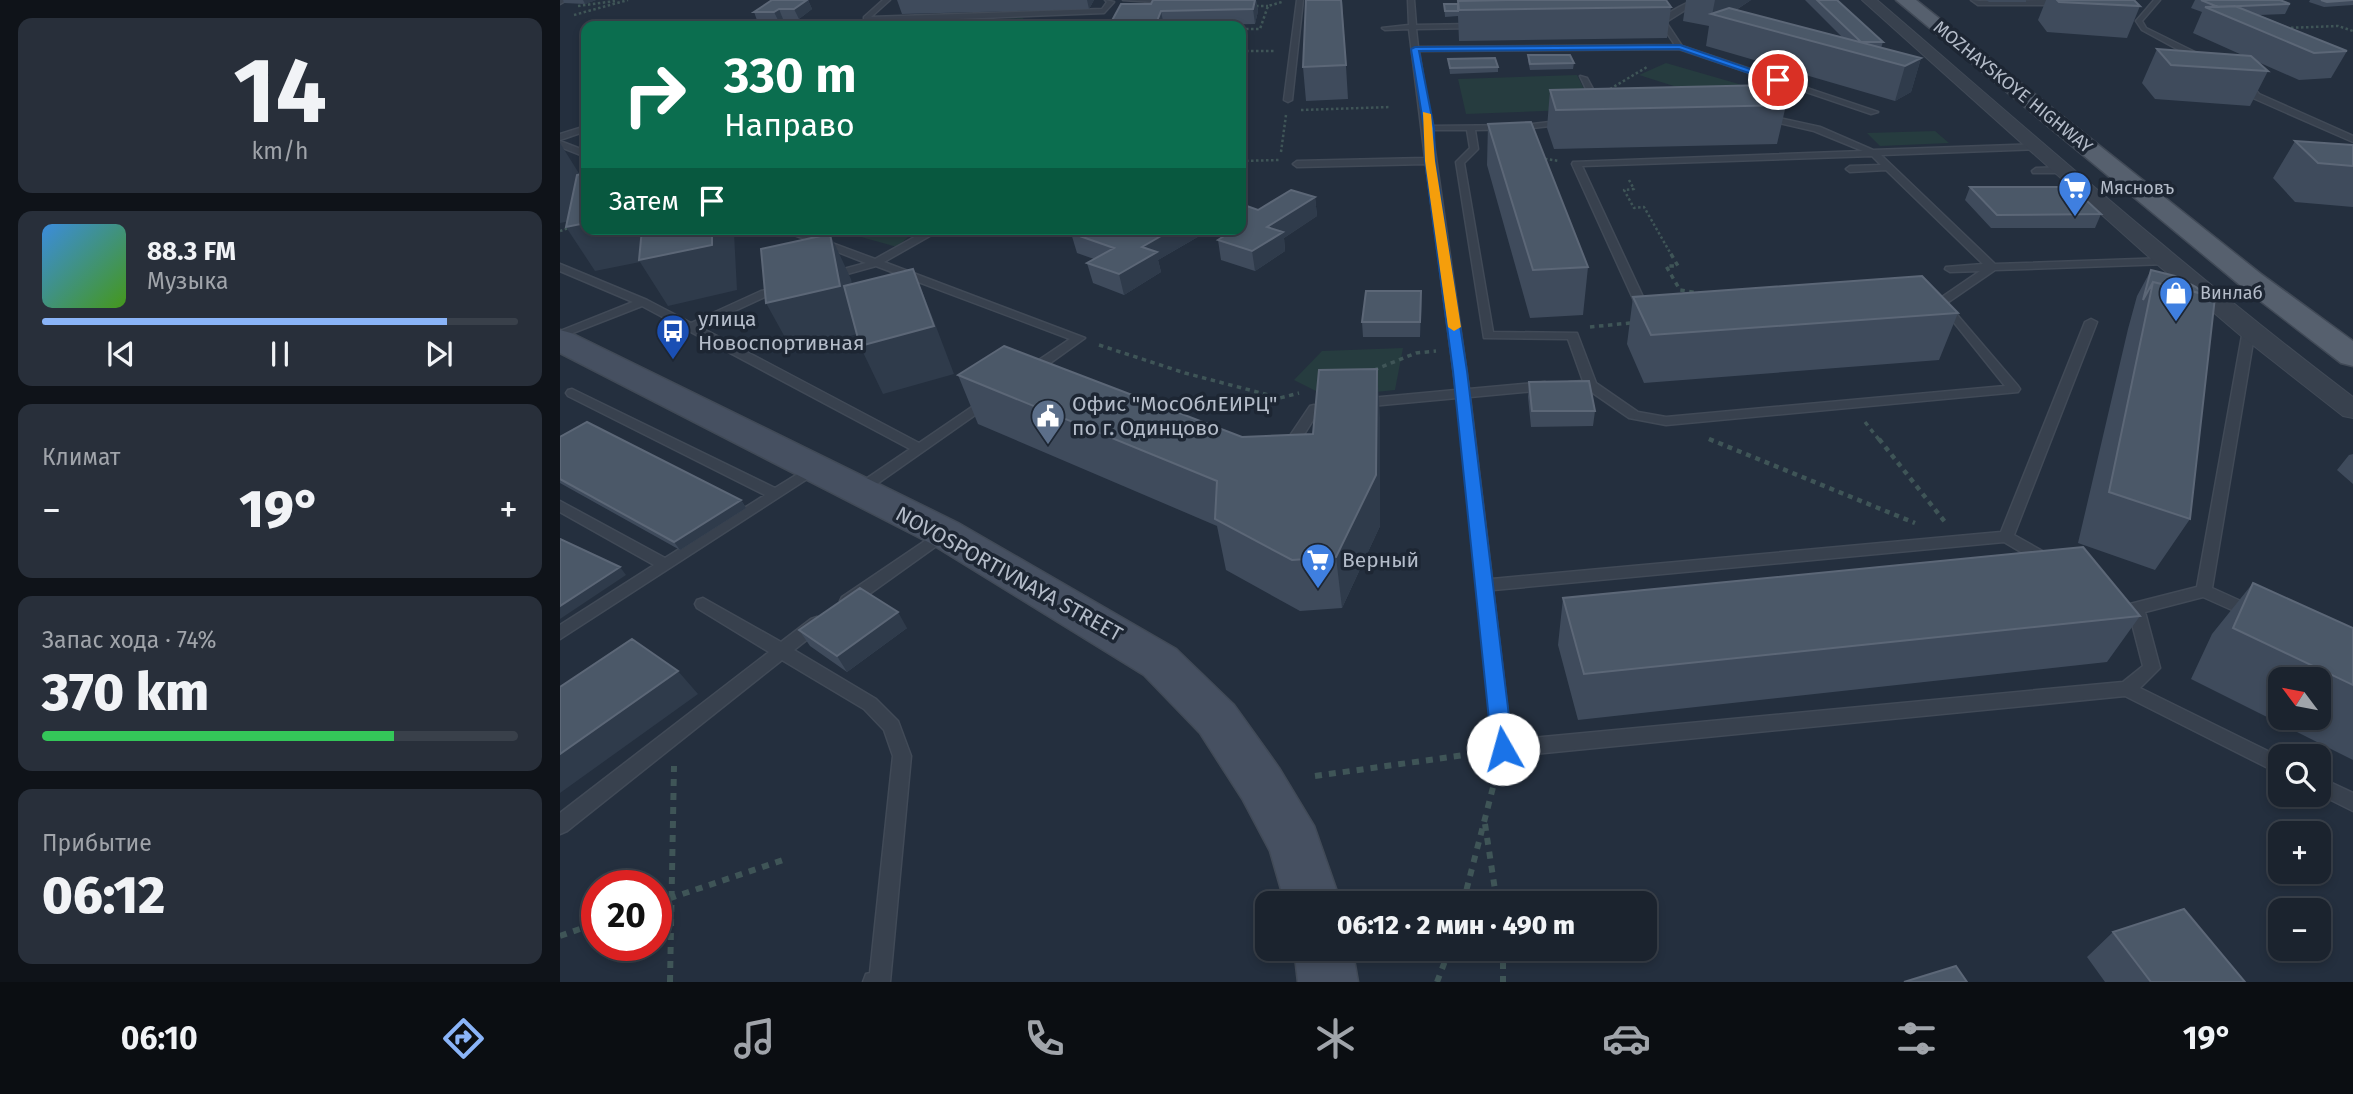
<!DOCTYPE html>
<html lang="ru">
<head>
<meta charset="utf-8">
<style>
	:root { --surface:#1b232e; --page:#282f3a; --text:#f1f3f6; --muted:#a0a4aa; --line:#39404a; --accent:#8ab4f8 }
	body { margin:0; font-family:"Fira Sans",sans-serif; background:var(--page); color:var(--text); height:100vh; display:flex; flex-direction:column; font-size:26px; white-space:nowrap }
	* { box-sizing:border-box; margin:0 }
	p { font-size:23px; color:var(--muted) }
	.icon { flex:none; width:38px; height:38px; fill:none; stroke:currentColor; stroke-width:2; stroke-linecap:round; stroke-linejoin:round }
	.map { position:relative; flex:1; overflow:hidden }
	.sheet { display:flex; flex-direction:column; gap:18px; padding:18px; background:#0f1319; width:560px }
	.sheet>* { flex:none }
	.guide { position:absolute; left:21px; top:21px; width:665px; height:214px; border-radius:14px; box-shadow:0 4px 10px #0003,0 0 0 2px var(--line); background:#0b6e4f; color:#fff; overflow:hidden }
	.needle { width:46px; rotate:302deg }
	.controls { position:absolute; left:1708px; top:667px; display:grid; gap:14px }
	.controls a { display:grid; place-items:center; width:63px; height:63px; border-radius:14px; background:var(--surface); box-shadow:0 4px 10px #0003,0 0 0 2px var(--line); font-size:35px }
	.speed { position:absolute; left:21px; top:870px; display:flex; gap:14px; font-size:35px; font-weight:700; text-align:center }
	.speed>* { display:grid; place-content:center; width:91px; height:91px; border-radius:50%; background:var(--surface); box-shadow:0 4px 10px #0003,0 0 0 2px var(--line); line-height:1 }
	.speed .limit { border:10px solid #d22; background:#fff; color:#111 }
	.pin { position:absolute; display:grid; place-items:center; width:60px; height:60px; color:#fff; margin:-30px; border:4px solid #fff; border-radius:50%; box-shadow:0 2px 7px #0007 }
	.me { position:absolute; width:77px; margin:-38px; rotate:353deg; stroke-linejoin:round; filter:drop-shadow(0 0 5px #0008) }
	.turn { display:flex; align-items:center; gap:24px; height:147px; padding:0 28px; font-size:32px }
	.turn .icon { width:91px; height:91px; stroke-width:2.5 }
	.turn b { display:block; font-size:49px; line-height:60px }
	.then { display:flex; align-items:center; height:66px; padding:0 28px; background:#0003; gap:14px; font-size:26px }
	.big { font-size:52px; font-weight:800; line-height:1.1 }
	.sheet .card { flex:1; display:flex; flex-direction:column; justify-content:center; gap:10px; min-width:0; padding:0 24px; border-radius:14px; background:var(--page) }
	.sheet .dial { align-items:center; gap:0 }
	.dial b { font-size:91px; line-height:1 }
	.song { display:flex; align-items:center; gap:21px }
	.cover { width:84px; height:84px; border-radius:10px; background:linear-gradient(135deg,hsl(210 70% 55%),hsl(100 70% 35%)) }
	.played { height:7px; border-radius:4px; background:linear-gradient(90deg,var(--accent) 85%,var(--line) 85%) }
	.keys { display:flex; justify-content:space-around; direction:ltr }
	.heat { display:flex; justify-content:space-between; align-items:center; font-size:38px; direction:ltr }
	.charge { height:10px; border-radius:5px; background:linear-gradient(90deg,#34c759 74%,var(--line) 0) }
	.trip { position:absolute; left:695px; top:891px; width:402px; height:70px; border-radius:14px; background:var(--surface); box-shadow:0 4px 10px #0003,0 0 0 2px var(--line); font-weight:800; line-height:70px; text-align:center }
	.tab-bar { display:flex; height:112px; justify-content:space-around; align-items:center; background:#0b0e12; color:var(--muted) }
	.tab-bar .icon { width:49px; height:49px }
	.tab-bar .on { color:var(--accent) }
	.tab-bar b { font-size:32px; color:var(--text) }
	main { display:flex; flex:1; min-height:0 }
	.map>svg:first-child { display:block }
	.green { fill:#263c3f }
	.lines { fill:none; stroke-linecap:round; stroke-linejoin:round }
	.service-casing { stroke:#414a57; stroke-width:3 }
	.minor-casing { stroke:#414a57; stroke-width:2 }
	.secondary-casing { stroke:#414a57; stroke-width:3 }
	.primary-casing { stroke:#414a57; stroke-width:3 }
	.path-far3 { stroke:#3f5557; stroke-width:2.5; stroke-dasharray:2.5 2.5; stroke-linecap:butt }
	.path-far2 { stroke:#3f5557; stroke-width:3.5; stroke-dasharray:4.5 4.5; stroke-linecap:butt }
	.path-far1 { stroke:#3f5557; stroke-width:4.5; stroke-dasharray:5 5; stroke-linecap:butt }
	.path { stroke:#3f5557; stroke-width:6; stroke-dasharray:7 7; stroke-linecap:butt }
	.service { fill:#38414e; fill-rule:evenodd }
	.minor { fill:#38414e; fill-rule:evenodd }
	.secondary { fill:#465061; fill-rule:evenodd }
	.primary { fill:#56606e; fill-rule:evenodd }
	.wall { fill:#3f4b5c; fill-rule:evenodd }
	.shaded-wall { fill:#2f3b4b }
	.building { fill:#4b5868; stroke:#5c6777; stroke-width:2 }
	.route { fill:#1a73e8; stroke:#114b97; stroke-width:2 }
	.slow { fill:#f59e0b }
	.labels { text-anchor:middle; stroke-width:7; stroke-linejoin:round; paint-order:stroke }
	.far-street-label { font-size:18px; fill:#b4bcc9; stroke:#1d2633 }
	.far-poi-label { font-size:18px; fill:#b4bcc9; stroke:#1d2633; text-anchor:start }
	.poi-label { font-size:21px; fill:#b4bcc9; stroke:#1d2633; text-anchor:start }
	.street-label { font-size:21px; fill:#b4bcc9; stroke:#1d2633 }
</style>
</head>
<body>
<main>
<section class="sheet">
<div class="card dial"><b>14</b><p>km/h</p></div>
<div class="card">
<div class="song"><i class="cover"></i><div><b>88.3 FM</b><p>Музыка</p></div></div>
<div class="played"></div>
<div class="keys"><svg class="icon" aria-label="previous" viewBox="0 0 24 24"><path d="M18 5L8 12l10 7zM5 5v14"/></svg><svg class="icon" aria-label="pause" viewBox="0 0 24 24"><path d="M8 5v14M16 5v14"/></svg><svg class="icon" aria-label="next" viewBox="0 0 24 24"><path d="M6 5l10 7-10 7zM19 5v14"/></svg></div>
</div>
<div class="card"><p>Климат</p>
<div class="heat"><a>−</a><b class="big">19°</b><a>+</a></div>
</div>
<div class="card"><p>Запас хода · 74%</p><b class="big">370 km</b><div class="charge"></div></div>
<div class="card"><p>Прибытие</p><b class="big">06:12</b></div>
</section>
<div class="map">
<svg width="1793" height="982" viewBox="0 0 1793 982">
	<rect width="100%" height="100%" fill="#242f3e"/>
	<path class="green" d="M464 18 452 26H365L371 22Z
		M1106 63 1189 87 1158 100 1079 75Z
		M1017 75 1034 109 906 114 898 79Z
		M1375 131 1389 143 1320 146 1307 133Z
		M284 229H357L337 247 294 235Z
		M843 348 835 390 768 397 734 380 762 351Z"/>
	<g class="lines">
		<g class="service-casing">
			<path id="service" d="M0 0H7L0 4Z
				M323 0H330L311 17 542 9 547 2 545 0 554 2 544 13 322 22 304 19V17Z
				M563 0H595L592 2Z
				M737 0H743L732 100 728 102 724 100Z
				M848 0H854L856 25 915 24 918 26 915 28 856 29 858 47 1115 45 1100 23 1093 21C1107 16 1125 0 1141 0L1106 22 1122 46 1318 112 1311 114 1119 49 859 51 871 126 964 125 1007 120 1011 122 1007 124 964 129 915 130 918 149 904 163 933 332 1017 333 1036 383 1078 412 1106 417 1445 386 1380 305 1368 306 1362 303 1368 300 1379 299 1420 271 1390 272 1385 269 1386 267 1423 264 1326 170 1290 172 1286 169 1290 166 1321 165 1312 156 1022 166 1090 312 1088 314H1080L1012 164 1013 162 1303 151 1254 131 1202 119V115H1205L1260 127 1313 150 1479 144 1483 147 1482 149 1321 155 1435 264 1607 258 1612 261 1607 264 1435 270 1387 303 1458 386 1460 389 1458 392 1106 425 1069 418 1027 389 1009 388 1007 385 1009 382 1023 381 1008 339 924 338 896 162 910 148 907 130H872L909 389 985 382 991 386 985 390 910 397 932 579 1441 532 1525 322 1531 319 1537 322 1454 535 1493 557 1496 561 1493 565H1483L1444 542 933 590 951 740 1563 682 1583 666 1568 608 1570 604 1637 587 1683 330 1689 327 1695 330 1652 588 1696 608 1698 612 1696 616 1690 618 1643 597 1585 612 1600 668 1580 688 1720 757V774L1565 696 943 757 937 755 934 749 897 398 800 407 794 403 800 399 896 390 866 164 737 167 733 164 737 161 865 158 849 29 825 30 822 28 849 25Z
				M1411 0 1419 1 1489 0 1485 5H1418Z
				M1594 0H1600L1582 21 1586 28 1645 57V61H1639L1582 30 1576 21Z
				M1020 76 1027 78 1041 104 1040 106 1033 104Z
				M1681 80H1687L1699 94 1793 136V142L1693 98 1681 84Z
				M26 126V131L0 140V134Z
				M0 141 26 151V157L0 147Z
				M1476 168 1505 167 1509 170 1505 173H1473L1472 171Z
				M219 229H234L315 259 369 229H382L324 262 525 338 475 374H467L465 371 467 368 510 339 316 266 269 279 265 278V274L306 263Z
				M0 264 87 300 131 323 201 291 227 286V290L209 295 140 327 359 443 425 398 429 397 435 401 304 493H294L292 490 294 487 350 449 82 306 0 338V331L73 302 0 271Z
				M12 389 215 488 249 467 254 466 261 470 0 639V625L94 565 0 512V501L105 558 205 495 8 396 6 393 8 390Z
				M754 405 760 409 733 452H723L721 449 723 446 750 406Z
				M384 528 391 533 389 537 294 605H282L280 601 282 597Z
				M143 598 221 642 251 619 257 617 263 619 265 623 263 627 234 650 316 699 338 721 351 756 330 982H303L306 974 310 973 333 756 324 730 304 709 222 660 7 831 0 834V813L209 652 137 608 135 604 137 600Z
				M1759 777 1793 793V811L1759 794Z"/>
		</g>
		<g class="minor-casing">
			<path id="minor" d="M1302 0H1317C1474 135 1628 272 1793 397V418L1783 416 1680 335 1599 266Z"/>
		</g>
		<g class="secondary-casing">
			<path id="secondary" d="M0 330 11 333 398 523 616 649 674 705 719 768 754 826 781 903H725L710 851 683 800 640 733 584 675 370 543 0 353Z
				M734 948H792L798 982H738Z"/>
		</g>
		<g class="primary-casing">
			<path id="primary" d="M1336 0H1356L1701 274 1793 341V366L1781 363 1681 286Z"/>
		</g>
		<path class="path-far3" d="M18 6 55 1
			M691 6H708
			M14 15 68 0
			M1726 28 1778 26 1793 31
			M681 29H700L708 6 722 2
			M681 51H715
			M1050 89 1087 67
			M741 110 830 107
			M721 152 726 115
			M980 158 999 161
			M681 161 719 160
			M1069 180 1074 189 1064 190 1074 208 1084 207 1112 256
			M0 231 12 227"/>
		<path class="path-far2" d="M1111 254 1118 266H1106L1120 290 1139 293
			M1030 327 1070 323
			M539 345 625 373 720 398 739 393
			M814 370 856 353 876 351
			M1305 422 1320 441
			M1149 439 1153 441"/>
		<path class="path-far1" d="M1149 439 1355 523
			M1319 439 1385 522"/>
		<path class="path" d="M755 776 919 753
			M925 824 937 903
			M96 903 223 860
			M903 903 937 772
			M0 936 37 923
			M943 948V982
			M110 982 114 766
			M877 982 890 948"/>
		<use href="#service" class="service"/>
		<use href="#minor" class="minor"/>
		<use href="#secondary" class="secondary"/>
		<use href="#primary" class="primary"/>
	</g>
	<path class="wall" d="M3 0H36L25 4 4 3Z
		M212 0H248L252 9 239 19H223L219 22 198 23 194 12Z
		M337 0H534L529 9 342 14Z
		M593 0H696L698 11 695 24 604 26 591 4Z
		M782 0 788 99 746 101 743 67Z
		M1126 0H1191L1176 10 1282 37 1245 0H1277L1323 42 1321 48 1361 58 1351 92 1335 101 1146 46 1149 26 1123 21Z
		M1426 0H1466V2H1429Z
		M1486 0H1574L1580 6 1567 38 1487 32 1478 20Z
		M1635 0H1720L1730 4 1725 14 1699 15 1787 51 1771 78 1739 80 1698 62 1708 71 1690 106 1595 99 1582 83 1597 49 1682 55 1633 33 1642 12 1631 8Z
		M1750 0H1793V5L1764 7 1749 2Z
		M884 4 1111 7 1107 38 899 41 898 16 885 17Z
		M968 55 1014 63 1013 69 970 70 968 61Z
		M888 59 938 67V72L890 74Z
		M990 90 1226 105 1217 144 994 149 987 128Z
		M928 124 1028 267 1023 315 970 318 927 165Z
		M1735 141 1793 145V207L1735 202 1713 178Z
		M681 186 683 187 686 206 698 210 755 197 757 216 724 238 725 251 695 271 661 260 658 240 663 236 648 231 598 260 601 272 564 295 533 283 527 263 534 259 517 253 511 233 572 231 575 229H681Z
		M1410 187 1541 214 1535 228H1431L1405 200Z
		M1591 270 1630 519 1595 570 1518 543 1568 329 1577 296Z
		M861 291 860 337H803L802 322Z
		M1073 297 1398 313 1379 360 1084 383 1067 344Z
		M398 375 682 437 753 434 820 417V526L782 608 740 611 666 570 657 526 418 424Z
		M969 382 1035 411 1033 426 971 427 968 397Z
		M0 437 181 500 186 508 120 550 0 483Z
		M1793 454V484L1777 470 1789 455Z
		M1693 583 1793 628V760L1631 679 1652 634ZM1720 679H1759V718H1720Z
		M1003 598 1580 616 1547 662 1018 720 998 645Z
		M347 628 287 672 250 646 239 630Z
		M1553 932 1685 982H1545L1527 957Z"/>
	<path class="shaded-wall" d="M23 0H36L25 4Z
		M247 0H248L252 9 239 19 234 9Z
		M527 0H534L529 9Z
		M695 0H696L698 11 695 24 693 9Z
		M1155 0H1191L1163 18 1152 15Z
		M219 9 223 19 219 22 214 12Z
		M601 11 604 26H595Z
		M506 20 508 26H502Z
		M1361 58 1351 92 1335 101 1345 66Z
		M0 143 20 175 10 221 0 223Z
		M683 187 686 206 681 209V188Z
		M755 197 757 216 724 238 725 251 695 271 692 251 707 227Z
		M26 223V229H172L174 233 177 290 108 306 80 262 35 271 6 227Z
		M613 229H647L648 231 598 260 601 272 564 295 559 274 582 247Z
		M270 234 291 279 302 333 232 350 206 303Z
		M353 269 372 316 394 374 323 394 300 346Z
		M861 291 862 305 860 337V322Z
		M817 369 820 417V526L782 608 776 557Z
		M181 500 186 508 120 550 114 542Z
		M60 567 66 575 0 619V606Z
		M338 612 347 628 287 672 277 656Z
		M118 671 138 694 0 793V754Z"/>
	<path class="building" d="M212 0H247L234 9H219L214 12H194Z
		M593 0H695L693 9 601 11 595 26H549L561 4H591Z
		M746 0H781L786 65 743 67Z
		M949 0H1106L1111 7 899 10 898 1Z
		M1257 0H1277L1323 42H1301Z
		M1497 0H1574L1580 6 1499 2Z
		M1641 0H1720L1730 4 1658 7Z
		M1761 0H1793L1767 2Z
		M884 4H898V11H885Z
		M1675 6 1787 51 1754 53 1645 7Z
		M1169 8 1361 58 1345 66 1151 14Z
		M478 20H506L502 26H473Z
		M1597 49 1691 56 1708 71 1611 65Z
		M968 55H1010L1014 63 970 64Z
		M935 58 938 67 890 68 888 59Z
		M1210 85 1226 105 996 110 990 90Z
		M971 122 1028 267 973 270 928 124Z
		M1735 141 1793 145V166L1758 163Z
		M26 173V223L6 227 17 175Z
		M1410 187H1512L1541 214 1437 215Z
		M731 190 755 197 707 227 723 232 692 251 658 240 675 229H681V226L683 224 681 223V204L698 210Z
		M82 229H152V245L79 260Z
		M518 229H567L572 231 575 229H613L582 247 597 252 559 274 527 263 554 248 511 233Z
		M270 234 280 286 206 303 201 249Z
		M353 269 374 326 300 346 284 286Z
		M1591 270 1615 276 1636 287 1644 294 1593 282 1583 300Z
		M1362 276 1398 313 1091 335 1073 297Z
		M1593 282 1655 297 1630 519 1549 492Z
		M806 291H861L860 322H802Z
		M444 346 682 437 753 434 759 370 817 369 816 475 776 557 732 560 655 519 657 481 398 375Z
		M1029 381 1035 411H972L969 382Z
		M27 422 181 500 114 542 0 479V437Z
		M0 539 60 567 0 606Z
		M1523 547 1580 616 1024 674 1003 598Z
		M1693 583 1793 628V685L1673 628Z
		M300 588 338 612 277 656 239 630Z
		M72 639 118 671 0 754V687Z
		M1624 909 1685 982H1591L1553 932Z
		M1396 966 1407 982H1344Z"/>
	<path class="route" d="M1120 45 1222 80 1215 82 1119 49 859 51 874 128 875 161 907 371 953 749 950 756 943 758 935 756 932 749 893 371 865 161 864 128 851 49 855 47Z"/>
	<path class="slow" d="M863 112 871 114 875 161 901 327 894 331 888 327 865 161Z"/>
	<defs>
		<g id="supermarket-pin" transform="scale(1.75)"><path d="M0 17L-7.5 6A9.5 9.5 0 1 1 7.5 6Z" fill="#3f7fe0" stroke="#1d2633"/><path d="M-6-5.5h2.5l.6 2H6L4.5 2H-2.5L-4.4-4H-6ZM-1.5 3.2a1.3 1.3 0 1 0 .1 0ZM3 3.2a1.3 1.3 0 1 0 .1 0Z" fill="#fff"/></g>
		<g id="shop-pin" transform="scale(1.75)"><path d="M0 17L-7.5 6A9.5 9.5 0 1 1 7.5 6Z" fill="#3f7fe0" stroke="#1d2633"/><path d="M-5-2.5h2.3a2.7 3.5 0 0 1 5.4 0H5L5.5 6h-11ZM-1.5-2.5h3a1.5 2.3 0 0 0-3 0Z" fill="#fff"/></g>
		<g id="bus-pin" transform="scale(1.75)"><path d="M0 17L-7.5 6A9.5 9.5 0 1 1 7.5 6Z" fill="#1a4fb4" stroke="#1d2633"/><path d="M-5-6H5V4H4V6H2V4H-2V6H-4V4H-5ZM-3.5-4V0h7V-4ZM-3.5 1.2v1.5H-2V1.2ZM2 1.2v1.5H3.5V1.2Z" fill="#fff"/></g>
		<g id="civic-pin" transform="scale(1.75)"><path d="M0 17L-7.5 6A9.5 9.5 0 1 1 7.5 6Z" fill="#5c6f8a" stroke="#1d2633"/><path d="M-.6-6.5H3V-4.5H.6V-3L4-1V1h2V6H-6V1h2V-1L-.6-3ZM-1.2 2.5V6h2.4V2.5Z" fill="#fff"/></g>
	</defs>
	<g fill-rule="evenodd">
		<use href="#supermarket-pin" x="1515" y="188"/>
		<use href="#shop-pin" x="1616" y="293"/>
		<use href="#bus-pin" x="113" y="331"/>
		<use href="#civic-pin" x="488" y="416"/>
		<use href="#supermarket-pin" x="758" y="560"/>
	</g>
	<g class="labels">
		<g class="far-street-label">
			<text transform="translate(1453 87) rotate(39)" y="6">MOZHAYSKOYE HIGHWAY</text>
		</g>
		<g class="far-poi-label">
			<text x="1540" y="194">Мясновъ</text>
			<text x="1640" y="299">Винлаб</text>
		</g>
		<g class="poi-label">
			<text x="138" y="326">улица<tspan x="138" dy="24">Новоспортивная</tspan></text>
			<text x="512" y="411">Офис "МосОблЕИРЦ"<tspan x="512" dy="24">по г. Одинцово</tspan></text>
			<text x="782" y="567">Верный</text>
		</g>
		<g class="street-label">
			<text transform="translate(449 574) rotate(29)" y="7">NOVOSPORTIVNAYA STREET</text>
		</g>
	</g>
</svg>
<div class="controls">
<a><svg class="needle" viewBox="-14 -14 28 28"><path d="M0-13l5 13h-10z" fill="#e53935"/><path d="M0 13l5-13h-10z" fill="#a0a4aa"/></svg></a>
<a><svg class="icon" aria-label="search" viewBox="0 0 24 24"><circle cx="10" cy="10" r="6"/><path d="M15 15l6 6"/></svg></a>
<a>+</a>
<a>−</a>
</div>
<div class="speed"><div class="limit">20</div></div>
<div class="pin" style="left:1218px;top:80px;background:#d93025"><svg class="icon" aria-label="arrive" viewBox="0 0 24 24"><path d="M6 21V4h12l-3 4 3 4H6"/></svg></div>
<svg class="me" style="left:943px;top:749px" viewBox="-20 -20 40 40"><circle r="19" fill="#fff"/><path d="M0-13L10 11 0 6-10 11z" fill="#1a73e8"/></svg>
<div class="trip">06:12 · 2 мин · 490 m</div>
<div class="guide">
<div class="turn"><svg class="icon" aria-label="right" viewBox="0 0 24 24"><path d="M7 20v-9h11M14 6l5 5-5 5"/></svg><div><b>330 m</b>Направо</div></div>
<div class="then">Затем<svg class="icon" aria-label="arrive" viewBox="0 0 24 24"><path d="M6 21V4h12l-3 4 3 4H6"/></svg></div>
</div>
</div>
</main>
<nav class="tab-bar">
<b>06:10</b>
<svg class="icon on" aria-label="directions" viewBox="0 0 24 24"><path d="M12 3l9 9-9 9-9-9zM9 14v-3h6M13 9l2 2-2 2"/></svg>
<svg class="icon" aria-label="music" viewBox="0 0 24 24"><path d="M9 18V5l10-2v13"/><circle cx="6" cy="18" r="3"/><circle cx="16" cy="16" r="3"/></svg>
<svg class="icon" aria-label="phone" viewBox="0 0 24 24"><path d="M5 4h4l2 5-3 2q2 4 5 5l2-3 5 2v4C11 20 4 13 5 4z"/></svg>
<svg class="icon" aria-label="climate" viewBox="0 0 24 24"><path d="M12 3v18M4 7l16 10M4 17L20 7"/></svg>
<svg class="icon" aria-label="car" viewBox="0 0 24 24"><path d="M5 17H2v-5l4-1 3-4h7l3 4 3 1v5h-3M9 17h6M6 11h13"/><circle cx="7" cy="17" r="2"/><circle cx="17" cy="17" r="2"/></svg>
<svg class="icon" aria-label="filters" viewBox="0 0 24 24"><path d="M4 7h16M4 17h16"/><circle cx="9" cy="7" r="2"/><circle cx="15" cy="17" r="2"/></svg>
<b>19°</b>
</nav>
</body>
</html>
